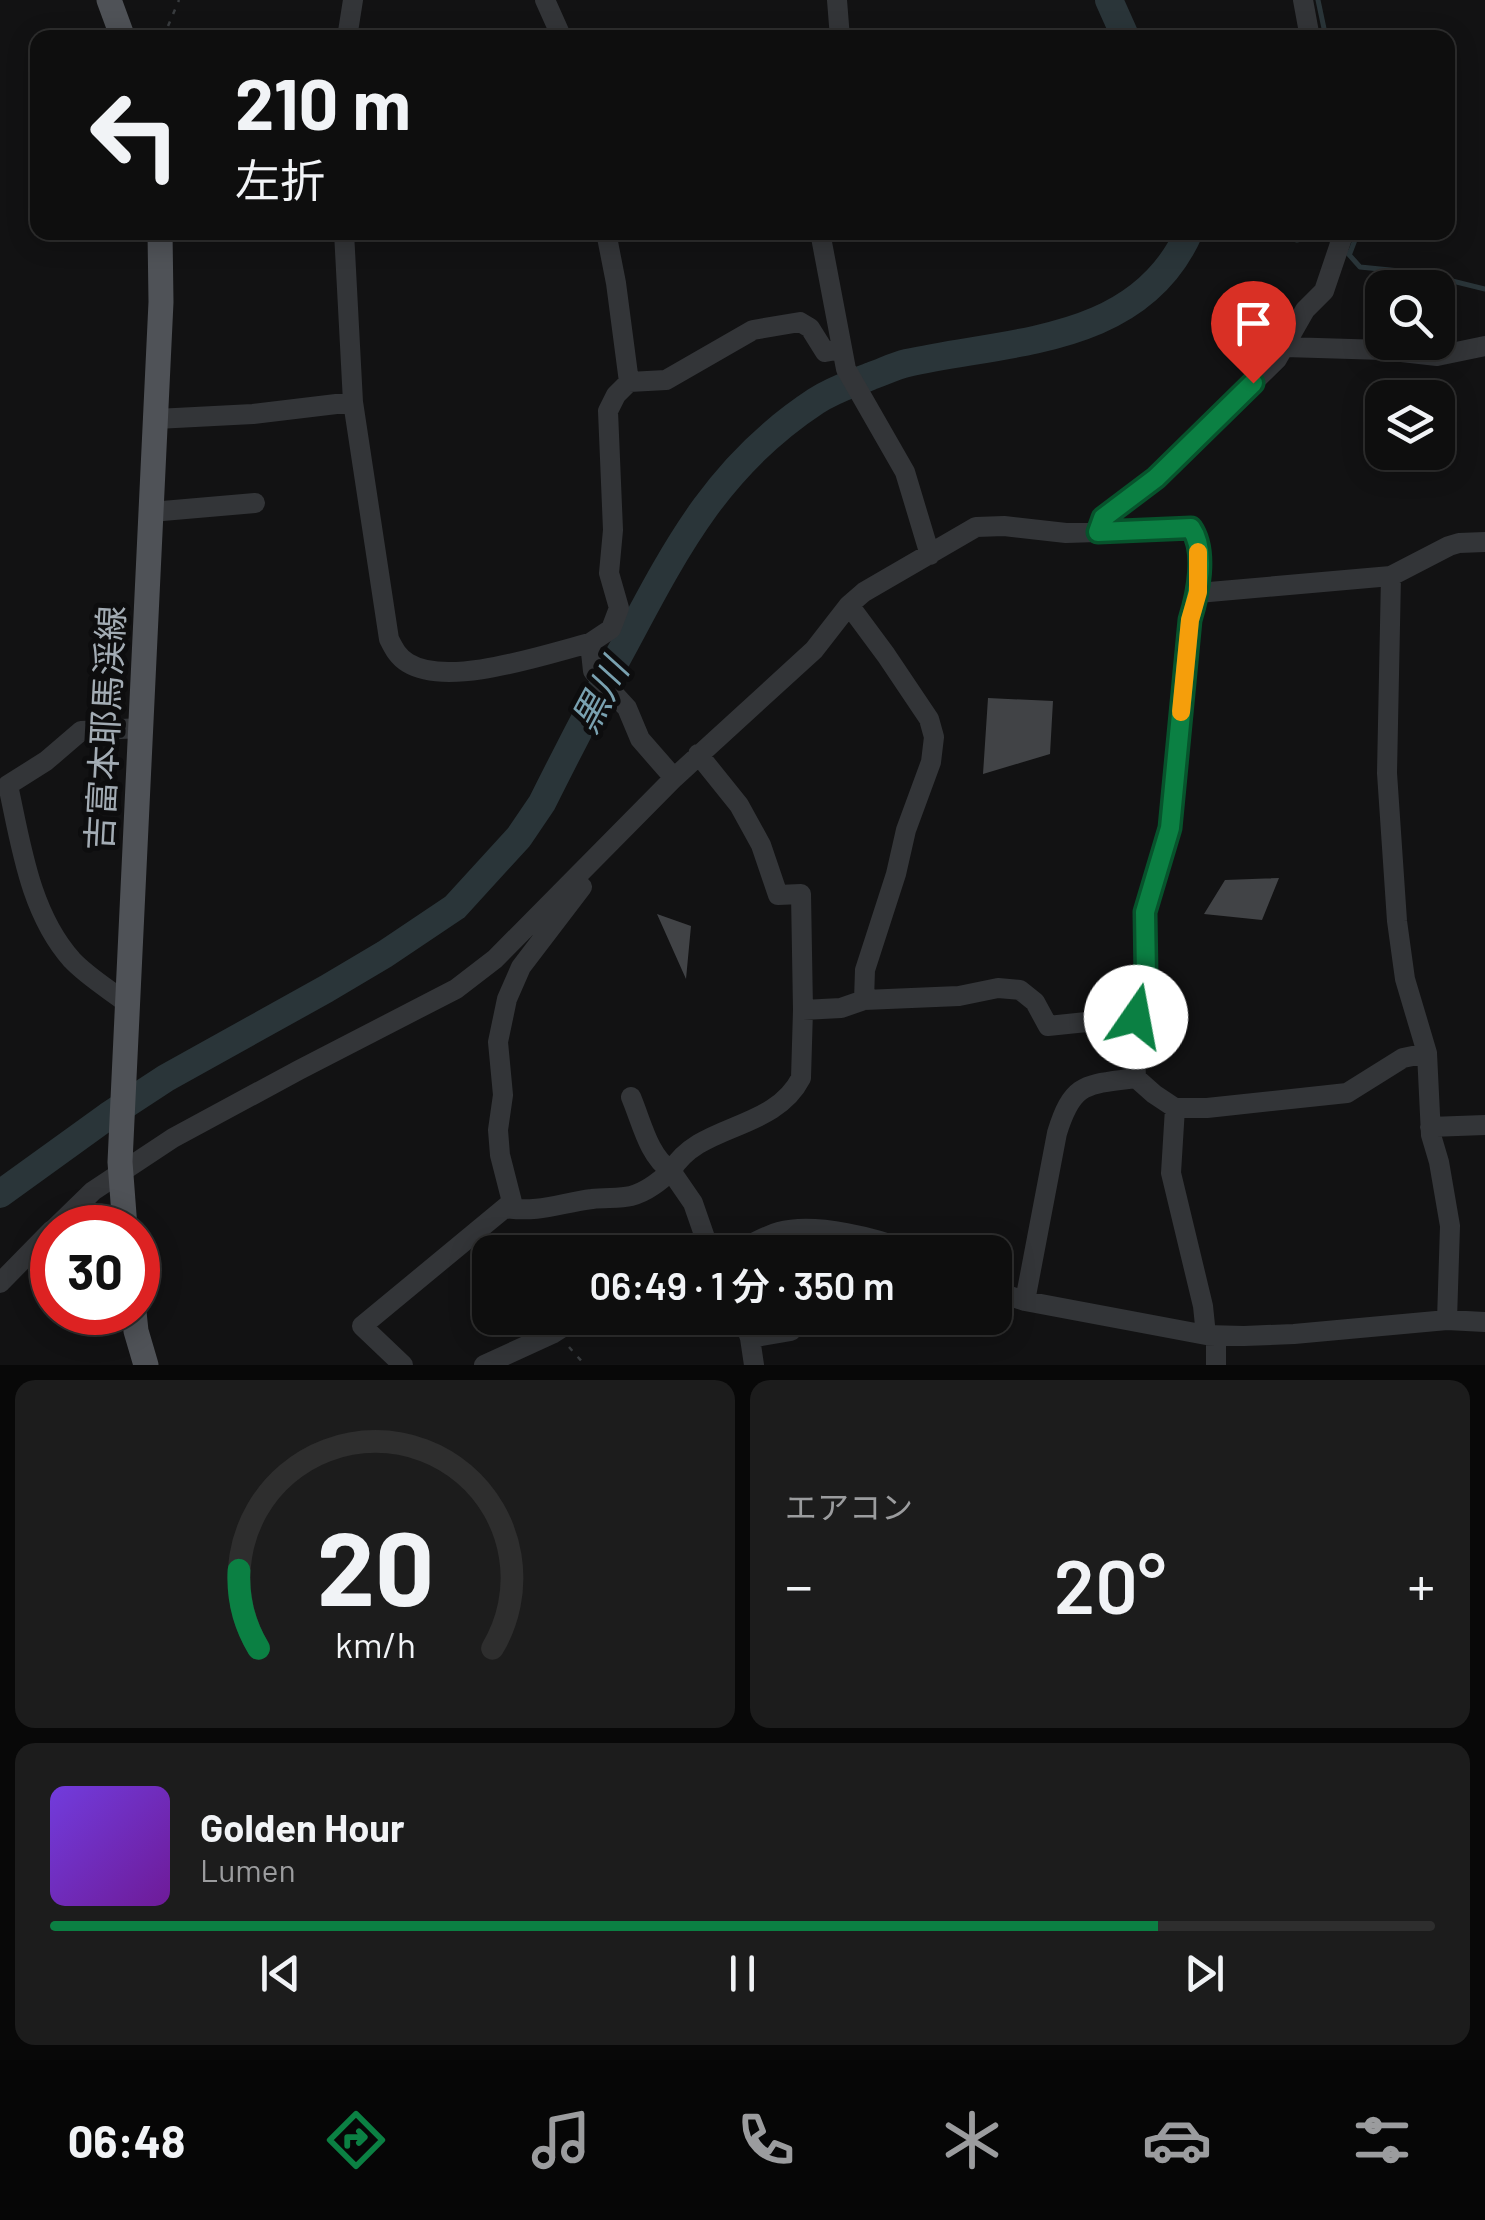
<!DOCTYPE html>
<html lang="ja">
<head>
<meta charset="utf-8">
<style>
	:root { --surface:#0e0e0e; --page:#1c1c1c; --text:#f1f3f6; --muted:#9b9c9e; --line:#2e2e2e; --accent:#0b8043 }
	body { margin:0; font-family:Barlow,"Noto Sans JP",sans-serif; background:var(--page); color:var(--text); height:100vh; display:flex; flex-direction:column; font-size:38px; white-space:nowrap }
	* { box-sizing:border-box; margin:0 }
	p { font-size:32px; color:var(--muted) }
	.icon { flex:none; width:55px; height:55px; fill:none; stroke:currentColor; stroke-width:2; stroke-linecap:round; stroke-linejoin:round }
	.map { position:relative; height:1365px; overflow:hidden }
	.panel { display:flex; flex-direction:column; gap:15px; padding:15px; background:#080808; flex:1 }
	.panel>* { flex:none }
	.guide { position:absolute; left:30px; top:30px; width:1425px; height:210px; border-radius:20px; box-shadow:0 5px 25px #0003,0 0 0 2px var(--line); background:#0e0e0e; color:var(--text); overflow:hidden }
	.fabs { position:absolute; left:1365px; top:270px; display:grid; gap:20px }
	.fabs a { display:grid; place-items:center; width:90px; height:90px; border-radius:20px; background:var(--surface); box-shadow:0 5px 25px #0003,0 0 0 2px var(--line); font-size:50px }
	.speed { position:absolute; left:30px; top:1205px; display:flex; gap:20px; font-size:50px; font-weight:700; text-align:center }
	.speed>* { display:grid; place-content:center; width:130px; height:130px; border-radius:50%; background:var(--surface); box-shadow:0 5px 25px #0003,0 0 0 2px var(--line); line-height:1 }
	.speed .limit { border:15px solid #d22; background:#fff; color:#111 }
	.pin { position:absolute; display:grid; place-items:center; width:85px; height:85px; color:#fff; margin:-102px -42px; border-radius:50% 50% 50% 0; rotate:-45deg; box-shadow:0 0 10px #0007 }
	.pin .icon { rotate:45deg }
	.me { position:absolute; width:110px; margin:-55px; rotate:12deg; stroke-linejoin:round; filter:drop-shadow(0 0 8px #0008) }
	.turn { display:flex; align-items:center; gap:35px; height:210px; padding:0 40px; font-size:45px }
	.turn .icon { width:130px; height:130px; stroke-width:2.5 }
	.turn b { display:block; font-size:70px; line-height:85px }
	.big { font-size:75px; font-weight:600; line-height:1.1 }
	.panel .widget { flex:1; display:flex; flex-direction:column; justify-content:center; gap:15px; min-width:0; padding:0 35px; border-radius:20px; background:var(--page) }
	.panel .dial { align-items:center; gap:0 }
	.dial svg { height:260px; overflow:visible; fill:none; stroke:var(--line); stroke-width:7; stroke-linecap:round; text-anchor:middle }
	.dial text { fill:var(--text); stroke:none }
	.song { display:flex; align-items:center; gap:30px }
	.cover { width:120px; height:120px; border-radius:15px; background:linear-gradient(135deg,hsl(260 70% 55%),hsl(280 70% 35%)) }
	.played { height:10px; border-radius:5px; background:linear-gradient(90deg,var(--accent) 80%,var(--line) 80%) }
	.keys { display:flex; justify-content:space-around; direction:ltr }
	.heat { display:flex; justify-content:space-between; align-items:center; font-size:55px; direction:ltr }
	.panel .tiles { flex:1; display:grid; gap:15px; grid-template-columns:1fr 1fr }
	.widget:last-child { grid-column:span 2 }
	.trip { position:absolute; left:472px; top:1235px; width:540px; height:100px; border-radius:20px; background:var(--surface); box-shadow:0 5px 25px #0003,0 0 0 2px var(--line); font-weight:600; line-height:100px; text-align:center }
	.tabs { display:flex; height:160px; justify-content:space-around; align-items:center; background:#060606; color:var(--muted) }
	.tabs .icon { width:70px; height:70px }
	.tabs .on { color:var(--accent) }
	.tabs b { font-size:45px; color:var(--text) }
	.map>svg:first-child { display:block }
	.lines { fill:none; stroke-linecap:round; stroke-linejoin:round }
	.stream { stroke:#2a3539; stroke-width:5 }
	.river { stroke:#2a3539; stroke-width:28 }
	.building { fill:#414346 }
	.path { stroke:#393c3f; stroke-width:2.5; stroke-dasharray:5 8; stroke-linecap:butt }
	.minor { stroke:#333538; stroke-width:20 }
	.major { stroke:#4f5257; stroke-width:25 }
	.route-casing { stroke:#07532c; stroke-width:25 }
	.route { stroke:#0b8043; stroke-width:18 }
	.slow { stroke:#f59e0b; stroke-width:18 }
	.labels { text-anchor:middle; stroke-width:10; stroke-linejoin:round; paint-order:stroke }
	.street-label { font-size:35px; fill:#a3acb4; stroke:#0d0d0e }
	.water-label { font-size:38px; font-style:italic; fill:#79a1b0; stroke:#0d0d0e }
</style>
</head>
<body>
<div class="map">
<svg width="1485" height="1365" viewBox="0 0 1485 1365">
	<rect width="100%" height="100%" fill="#121213"/>
	<g class="lines">
		<path class="stream" d="M1318 0 1326 38
			M1264 232 1297 240 1322 234 1335 243
			M1344 249 1360 267 1420 273 1485 289
			M1350 253 1358 232"/>
		<path class="river" d="M1109 0 1126 38
			M0 1194 108 1116 166 1078 326 989 385 954 455 907 519 837 542 803C569 749 597 695 626 642 678 544 720 464 816 401 834 389 852 384 871 376 883 372 894 366 907 363 1009 340 1139 345 1189 232"/>
	</g>
	<path class="building" d="M988 698 1053 701 1050 754 983 774Z
		M1279 878 1262 920 1204 914 1225 880Z
		M657 914 691 926 686 979Z"/>
	<g class="lines">
		<path class="path" d="M163 38 179 0
			M569 1347 585 1365"/>
		<path class="minor" d="M545 0 562 38
			M837 0 840 38
			M1303 0 1310 38
			M347 38 353 0
			M344 232 353 402 389 639C394 649 398 657 408 663 449 688 546 654 590 643
			M606 232 616 283 629 382 616 395 608 411 613 530 609 573 619 608 611 629 590 643 593 671 627 708 640 739 674 778
			M820 232 846 369 905 472 930 555
			M1285 347 1384 350 1437 356 1485 346
			M629 382 666 380 753 330 800 322 810 328 825 352 842 349
			M156 419 253 414 353 402
			M151 512 255 503
			M1098 532 1103 518 1156 478 1277 359 1305 310 1324 291 1344 232
			M1391 576 1387 773 1397 921 1405 979 1427 1053 1431 1135 1439 1162 1450 1226 1447 1320
			M1198 593 1391 576 1449 546 1459 543 1485 542
			M849 605 886 655 929 719 934 737 931 762 906 830 896 874 865 970 864 1000
			M698 754 739 805 761 845 778 895 801 894 803 1010 801 1078C773 1132 700 1122 671 1171L693 1203 710 1252
			M128 1004C110 990 88 977 72 960 30 913 21 845 8 785L46 761 81 731 141 728
			M803 1010 841 1008 864 1000 959 996 998 988 1020 990 1035 1002 1048 1026 1135 1017
			M1136 1078 1154 1094 1175 1108 1171 1173 1203 1306 1206 1335
			M1175 1108H1207L1347 1093 1403 1058 1427 1053
			M1430 1127 1485 1125
			M505 1208C540 1213 560 1203 592 1199 605 1197 619 1199 631 1196 647 1192 660 1181 671 1171 648 1155 642 1123 631 1097
			M55 1228 93 1191 173 1138 299 1070 456 989 495 959 674 778 814 650 849 605 864 592 976 527 1004 526 1066 533 1191 529C1207 551 1198 594 1191 619L1170 829 1145 912 1146 977 1134 1029 1136 1078C1086 1085 1073 1081 1057 1133L1025 1301
			M736 1252C750 1245 764 1236 779 1232 815 1222 878 1238 912 1252
			M0 1283 52 1230
			M995 1291 1025 1301 1206 1335 1244 1336 1294 1334 1447 1320 1485 1322
			M743 1318 750 1338 791 1331
			M750 1338 754 1365
			M403 1365 362 1326 512 1202 500 1155 498 1130 503 1095 498 1042 507 999 521 967 582 887
			M484 1365 552 1334 577 1318
			M1216 1365V1336"/>
		<path class="major" d="M109 0 123 38
			M125 1228 120 1162 161 302 160 232
			M134 1312 136 1331 146 1365"/>
	</g>
	<g class="lines">
		<g class="route-casing">
			<path id="route" d="M1136 1017 1146 977 1145 912 1170 828 1190 620C1198 594 1207 551 1191 528L1098 532 1103 518 1156 478 1253 383"/>
		</g>
		<use href="#route" class="route"/>
		<path class="slow" d="M1181 712 1190 620 1198 592V552"/>
	</g>
	<g class="labels">
		<g class="street-label">
			<text transform="translate(106 728) rotate(-87)" y="12">吉富本耶馬渓線</text>
		</g>
		<g class="water-label">
			<text transform="translate(600 696) rotate(-62)" y="13">黒川</text>
		</g>
	</g>
</svg>
<div class="fabs">
<a><svg class="icon" aria-label="search" viewBox="0 0 24 24"><circle cx="10" cy="10" r="6"/><path d="M15 15l6 6"/></svg></a>
<a><svg class="icon" aria-label="layers" viewBox="0 0 24 24"><path d="M12 4l9 5-9 5-9-5zM3 14l9 5 9-5"/></svg></a>
</div>
<div class="speed"><div class="limit">30</div></div>
<div class="pin" style="left:1253px;top:383px;background:#d93025"><svg class="icon" aria-label="arrive" viewBox="0 0 24 24"><path d="M6 21V4h12l-3 4 3 4H6"/></svg></div>
<svg class="me" style="left:1136px;top:1017px" viewBox="-20 -20 40 40"><circle r="19" fill="#fff"/><path d="M0-13L10 11 0 6-10 11z" fill="#0b8043"/></svg>
<div class="trip">06:49 · 1 分 · 350 m</div>
<div class="guide">
<div class="turn"><svg class="icon" aria-label="left" viewBox="0 0 24 24"><path d="M17 20v-9H6M10 6l-5 5 5 5"/></svg><div><b>210 m</b>左折</div></div>
</div>
</div>
<section class="panel">
<div class="tiles">
<div class="widget dial"><svg viewBox="0 0 100 80">
<path d="M14 69A42 42 0 1 1 86 69"/>
<path d="M14 69A42 42 0 0 1 8 45" stroke="#0b8043"/>
<text x="50" y="56" font-size="32" font-weight="700">20</text>
<text x="50" y="72" font-size="11">km/h</text>
</svg></div>
<div class="widget"><p>エアコン</p>
<div class="heat"><a>−</a><b class="big">20°</b><a>+</a></div>
</div>
<div class="widget">
<div class="song"><i class="cover"></i><div><b>Golden Hour</b><p>Lumen</p></div></div>
<div class="played"></div>
<div class="keys"><svg class="icon" aria-label="previous" viewBox="0 0 24 24"><path d="M18 5L8 12l10 7zM5 5v14"/></svg><svg class="icon" aria-label="pause" viewBox="0 0 24 24"><path d="M8 5v14M16 5v14"/></svg><svg class="icon" aria-label="next" viewBox="0 0 24 24"><path d="M6 5l10 7-10 7zM19 5v14"/></svg></div>
</div>
</div>
</section>
<nav class="tabs">
<b>06:48</b>
<svg class="icon on" aria-label="directions" viewBox="0 0 24 24"><path d="M12 3l9 9-9 9-9-9zM9 14v-3h6M13 9l2 2-2 2"/></svg>
<svg class="icon" aria-label="music" viewBox="0 0 24 24"><path d="M9 18V5l10-2v13"/><circle cx="6" cy="18" r="3"/><circle cx="16" cy="16" r="3"/></svg>
<svg class="icon" aria-label="phone" viewBox="0 0 24 24"><path d="M5 4h4l2 5-3 2q2 4 5 5l2-3 5 2v4C11 20 4 13 5 4z"/></svg>
<svg class="icon" aria-label="climate" viewBox="0 0 24 24"><path d="M12 3v18M4 7l16 10M4 17L20 7"/></svg>
<svg class="icon" aria-label="car" viewBox="0 0 24 24"><path d="M5 17H2v-5l4-1 3-4h7l3 4 3 1v5h-3M9 17h6M6 11h13"/><circle cx="7" cy="17" r="2"/><circle cx="17" cy="17" r="2"/></svg>
<svg class="icon" aria-label="filters" viewBox="0 0 24 24"><path d="M4 7h16M4 17h16"/><circle cx="9" cy="7" r="2"/><circle cx="15" cy="17" r="2"/></svg>
</nav>
</body>
</html>
